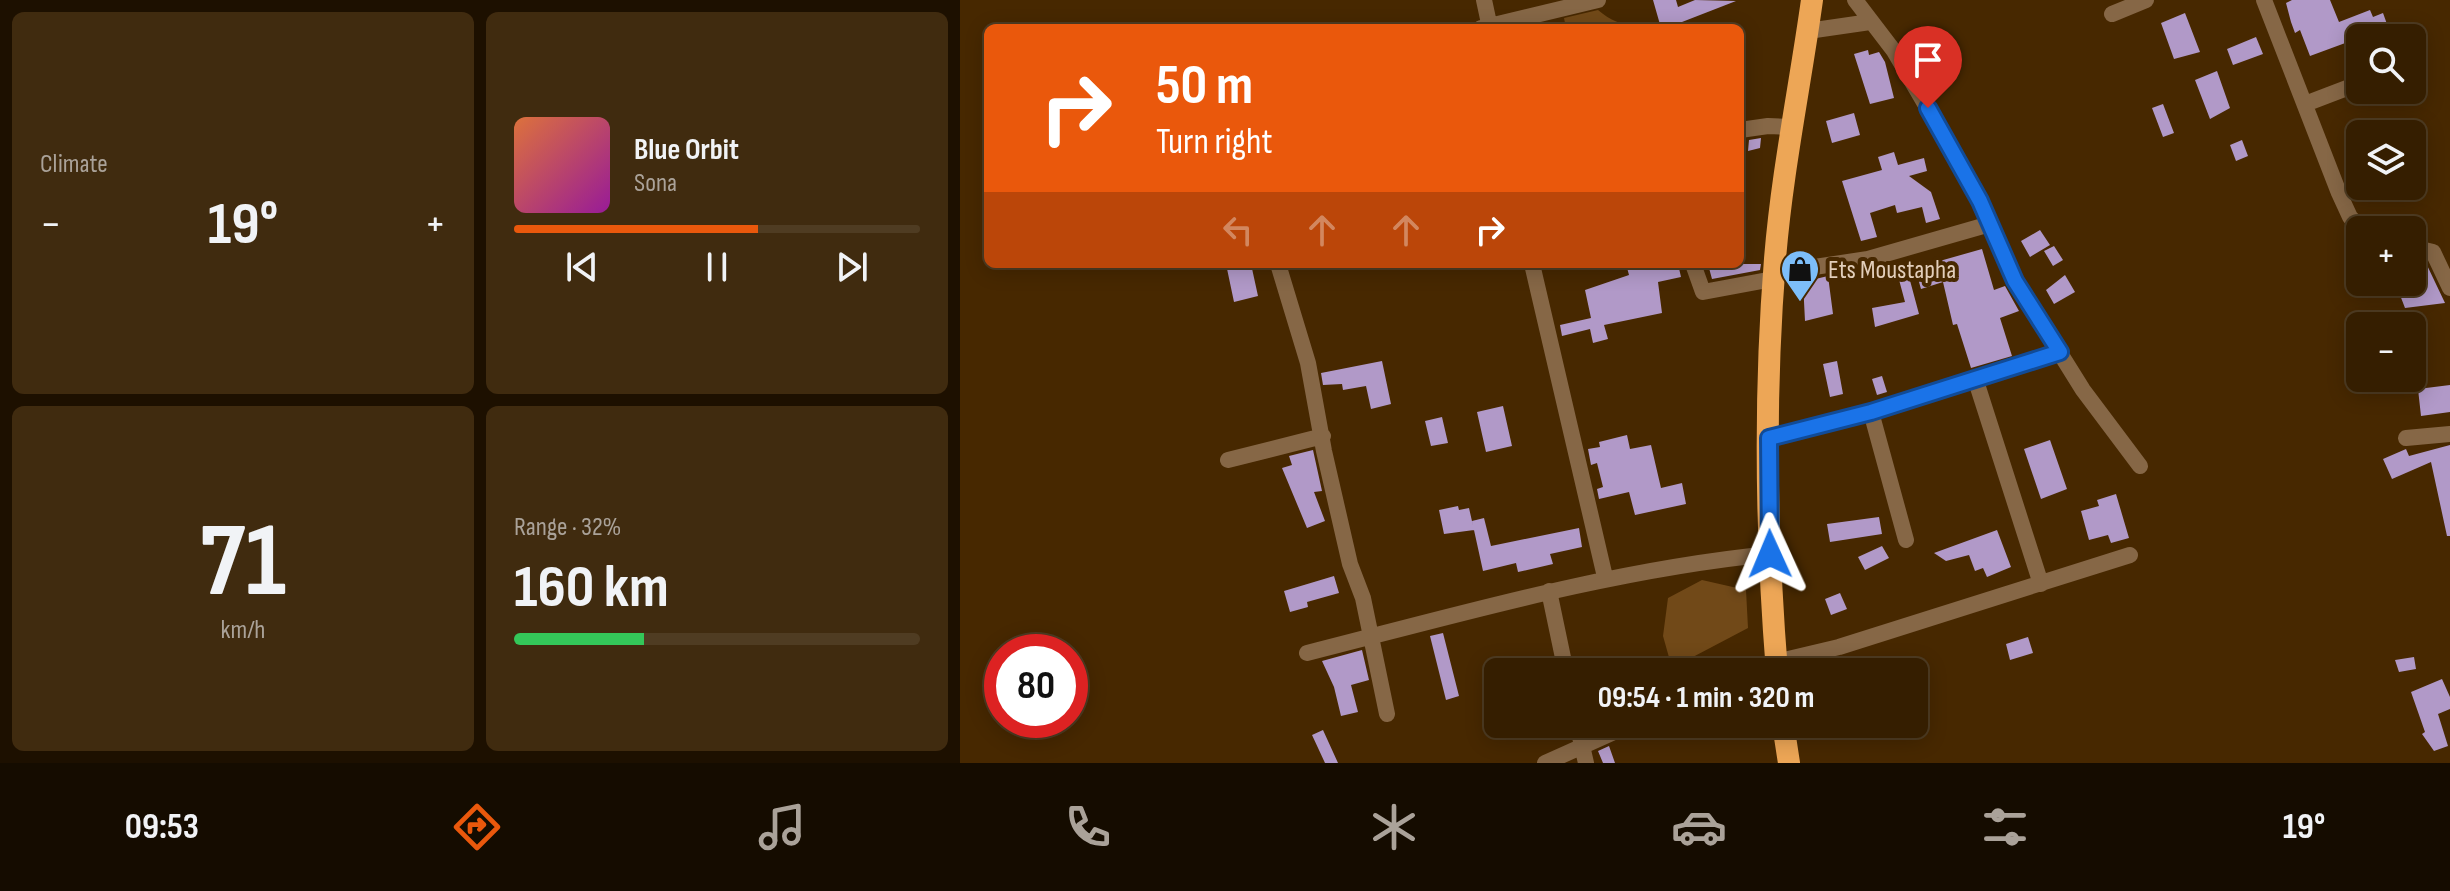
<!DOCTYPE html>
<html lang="en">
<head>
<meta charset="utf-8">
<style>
	:root { --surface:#351e00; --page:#402b0f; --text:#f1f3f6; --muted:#aaa299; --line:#4f3c22; --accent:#ea580c }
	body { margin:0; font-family:"Sofia Sans Condensed",sans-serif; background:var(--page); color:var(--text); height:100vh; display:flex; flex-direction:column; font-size:30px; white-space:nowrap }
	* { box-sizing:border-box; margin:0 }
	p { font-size:26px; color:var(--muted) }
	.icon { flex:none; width:44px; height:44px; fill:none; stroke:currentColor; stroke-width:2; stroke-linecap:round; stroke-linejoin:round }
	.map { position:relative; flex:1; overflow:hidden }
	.drawer { display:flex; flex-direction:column; gap:12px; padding:12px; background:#1d1000; width:960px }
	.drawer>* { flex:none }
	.top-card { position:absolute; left:24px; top:24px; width:760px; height:244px; border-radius:12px; box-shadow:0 4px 20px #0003,0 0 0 2px var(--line); background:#ea580c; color:#fff; overflow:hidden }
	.buttons { position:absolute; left:1386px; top:24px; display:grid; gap:16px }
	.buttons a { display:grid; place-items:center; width:80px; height:80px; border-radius:12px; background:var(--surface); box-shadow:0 4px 20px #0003,0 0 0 2px var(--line); font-size:40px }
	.speed { position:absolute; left:24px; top:634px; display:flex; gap:16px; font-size:40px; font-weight:700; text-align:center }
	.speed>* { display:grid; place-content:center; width:104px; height:104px; border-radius:50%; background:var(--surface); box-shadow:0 4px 20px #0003,0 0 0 2px var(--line); line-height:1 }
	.speed .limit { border:12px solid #d22; background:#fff; color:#111 }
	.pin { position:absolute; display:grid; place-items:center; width:68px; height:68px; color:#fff; margin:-82px -34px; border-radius:50% 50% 50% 0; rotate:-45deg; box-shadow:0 0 8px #0007 }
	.pin .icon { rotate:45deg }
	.me { position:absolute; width:88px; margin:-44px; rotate:359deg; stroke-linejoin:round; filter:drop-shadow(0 0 6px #0008) }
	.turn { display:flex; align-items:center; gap:28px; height:168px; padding:0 40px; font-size:36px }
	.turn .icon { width:104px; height:104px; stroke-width:2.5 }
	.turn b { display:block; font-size:56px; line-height:68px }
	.lanes { display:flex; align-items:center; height:76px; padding:0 40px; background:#0003; justify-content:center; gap:40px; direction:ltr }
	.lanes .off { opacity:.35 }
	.big { font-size:60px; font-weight:700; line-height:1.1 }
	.drawer .card { flex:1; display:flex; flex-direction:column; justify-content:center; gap:12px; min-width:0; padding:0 28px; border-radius:12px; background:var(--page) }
	.drawer .dial { align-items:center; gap:0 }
	.dial b { font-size:104px; line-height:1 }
	.song { display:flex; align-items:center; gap:24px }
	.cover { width:96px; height:96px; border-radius:12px; background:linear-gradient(135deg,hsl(20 70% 55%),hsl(300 70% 35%)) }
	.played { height:8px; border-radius:4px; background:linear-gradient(90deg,var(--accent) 60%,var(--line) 60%) }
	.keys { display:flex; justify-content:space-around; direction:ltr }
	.heat { display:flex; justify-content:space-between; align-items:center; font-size:44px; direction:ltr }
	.charge { height:12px; border-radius:6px; background:linear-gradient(90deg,#34c759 32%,var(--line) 0) }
	.drawer .tiles { flex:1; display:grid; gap:12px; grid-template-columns:repeat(2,1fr) }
	.trip { position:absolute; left:524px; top:658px; width:444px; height:80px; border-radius:12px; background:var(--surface); box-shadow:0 4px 20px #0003,0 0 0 2px var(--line); font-weight:700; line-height:80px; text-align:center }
	.tabs { display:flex; height:128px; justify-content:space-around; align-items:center; background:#150c00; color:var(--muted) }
	.tabs .icon { width:56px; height:56px }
	.tabs .active { color:var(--accent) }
	.tabs b { font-size:36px; color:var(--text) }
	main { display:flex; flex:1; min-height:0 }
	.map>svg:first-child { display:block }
	.green { fill:#714918 }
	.building { fill:#b199c8 }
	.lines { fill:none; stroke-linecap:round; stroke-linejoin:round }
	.minor { stroke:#866746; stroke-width:16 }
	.trunk { stroke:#eda656; stroke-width:22 }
	.route-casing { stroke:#114b97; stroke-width:20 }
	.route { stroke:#1a73e8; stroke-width:14 }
	.labels { text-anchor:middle; stroke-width:8; stroke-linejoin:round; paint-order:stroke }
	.poi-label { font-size:26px; fill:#e2ceba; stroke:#472800; text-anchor:start }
</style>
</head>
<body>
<main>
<section class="drawer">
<div class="tiles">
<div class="card"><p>Climate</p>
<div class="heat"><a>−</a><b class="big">19°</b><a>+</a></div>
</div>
<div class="card">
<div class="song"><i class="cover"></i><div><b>Blue Orbit</b><p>Sona</p></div></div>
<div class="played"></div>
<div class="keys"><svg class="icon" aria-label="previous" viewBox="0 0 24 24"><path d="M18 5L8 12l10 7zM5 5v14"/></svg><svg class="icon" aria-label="pause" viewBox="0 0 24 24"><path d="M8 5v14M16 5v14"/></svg><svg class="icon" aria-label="next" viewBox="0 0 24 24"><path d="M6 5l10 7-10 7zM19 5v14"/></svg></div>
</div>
<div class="card dial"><b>71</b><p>km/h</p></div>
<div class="card"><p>Range · 32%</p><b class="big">160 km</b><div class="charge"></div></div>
</div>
</section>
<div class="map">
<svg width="1490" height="763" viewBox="0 0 1490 763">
	<rect width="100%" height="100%" fill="#472800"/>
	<path class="green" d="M638 10C655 24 667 27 688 24V28H606L604 18Z
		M742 580 786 590 788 628 712 668 703 636 708 598Z"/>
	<path class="building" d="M693 0H716L718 7 735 0 776 1 722 22 724 28H701Z
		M1332 0H1370L1379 22 1410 10 1413 17 1423 13 1432 38H1400V71L1388 42 1350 56 1340 30 1335 33 1331 22 1326 3Z
		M1225 13 1240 52 1214 59 1201 23Z
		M1296 37 1303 54 1273 65 1267 49Z
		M908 50 909 55 919 52 925 62 934 98 910 104 894 54Z
		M1257 71 1270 108 1250 119 1235 80Z
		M1203 104 1214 133 1203 137 1192 108Z
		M894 113 900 135 872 143 866 121Z
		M801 138 800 148 788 151 789 140Z
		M1282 140 1288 156 1276 161 1270 145Z
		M934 152 938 165 964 158 967 171 949 176 971 192 980 219 966 223 962 207 937 213 935 205 910 213 917 237 901 241 882 181 922 170 918 157Z
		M1080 230 1090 245 1070 257 1061 241Z
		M1094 246 1103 260 1093 266 1084 251Z
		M1022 249 1034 290 1045 286 1059 311 1040 318 1052 356 1011 368 997 324 993 325 983 282 961 289 955 268Z
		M1452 258 1465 261 1485 303 1445 308 1435 282H1452Z
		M266 264H291L298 296 274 302Z
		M666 264H718L721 277 698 282 702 313 644 325 648 339 633 343 630 329 602 336 600 325 631 318 625 290 669 275Z
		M769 264H801L800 270 752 279 749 268Z
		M948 273 959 314 915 327 912 308 945 302 938 276Z
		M1105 275 1115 292 1094 304 1086 290Z
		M868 276 873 314 845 321 843 282Z
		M422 361 431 404 411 409 406 386 383 390 382 384 363 385 361 373Z
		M877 361 883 394 870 397 863 364Z
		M922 376 927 392 917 395 912 379Z
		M1490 385V412L1461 416 1458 389Z
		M543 406 552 446 526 452 517 412Z
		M482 417 488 443 471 446 465 421Z
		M667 435 670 449 691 445 701 488 722 483 726 504 675 515 669 492 639 499 637 489 643 487 637 463 631 465 628 449 640 447 639 442Z
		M1090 440 1107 489 1081 499 1064 449Z
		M1490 445V536H1487L1471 462 1432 479 1423 459 1446 449 1449 456Z
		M353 450 362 491 354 492 365 521 347 528 322 468 332 465 329 456Z
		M1156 494 1169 538 1151 543 1148 535 1129 540 1121 511 1139 506 1137 500Z
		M498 506 499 510 509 508 514 530 484 534 479 510Z
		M919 517 922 534 870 542 867 524Z
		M524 518 531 546 619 528 622 547 590 554 593 564 558 572 556 563 523 571 512 521Z
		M1037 530 1051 567 1027 577 1023 568 1015 571 1009 555 986 561 974 553Z
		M922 546 929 558 905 570 898 557Z
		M374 576 379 593 347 602 348 607 330 612 324 591Z
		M880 593 887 609 871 615 865 599Z
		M483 633 499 696 486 700 470 636Z
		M1068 637 1073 653 1050 660 1046 644Z
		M402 650 409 680 391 685 398 712 381 716 374 687 362 661Z
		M1454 657 1456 669 1439 672 1435 660Z
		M1482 679 1490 697V709L1478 714 1488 746 1474 751 1462 734 1465 732 1451 692Z
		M363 730 378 763H365L352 735Z
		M649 746 655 763H643L638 751Z"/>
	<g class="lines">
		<path class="minor" d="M524 0 530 28
			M895 0 934 51 1005 172 1055 281 1123 390 1180 466
			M1304 0 1379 193 1390 217 1402 230
			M1152 14 1186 0
			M521 28 638 0
			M848 31 910 22
			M1345 104 1400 83
			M780 130 808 126 832 127
			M1452 247 1473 252 1490 288
			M318 264 348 363 364 451 390 564 403 598 427 714
			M572 264 645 577
			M733 264 743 292 813 279
			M814 273 908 259 1030 224
			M1015 378 1081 584
			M911 412 946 540
			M809 438 911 412 1100 352
			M1446 438 1490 434
			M268 460 363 436
			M589 591 606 672
			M347 653C501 614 651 570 810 554
			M816 662 879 647 1170 555
			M617 724 626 763
			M585 763 672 724"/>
		<path class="trunk" d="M817 672C806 535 804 396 815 259 822 172 840 86 852 0
			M823 724 829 763"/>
	</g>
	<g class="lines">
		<g class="route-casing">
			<path id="route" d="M810 554 809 438 911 412 1100 352 1055 281 1020 201 968 108"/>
		</g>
		<use href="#route" class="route"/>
	</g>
	<defs>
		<g id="shop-pin" transform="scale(2)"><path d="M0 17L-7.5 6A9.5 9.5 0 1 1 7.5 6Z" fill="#7dbef9" stroke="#472800"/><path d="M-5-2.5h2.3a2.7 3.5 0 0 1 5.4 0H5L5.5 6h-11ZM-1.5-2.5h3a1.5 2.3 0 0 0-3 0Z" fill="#111"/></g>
	</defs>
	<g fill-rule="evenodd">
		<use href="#shop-pin" x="840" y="269"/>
	</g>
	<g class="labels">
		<g class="poi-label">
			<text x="868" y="278">Ets Moustapha</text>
		</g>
	</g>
</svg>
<div class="buttons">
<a><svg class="icon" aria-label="search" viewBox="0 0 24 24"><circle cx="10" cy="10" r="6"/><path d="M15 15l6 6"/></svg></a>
<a><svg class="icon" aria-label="layers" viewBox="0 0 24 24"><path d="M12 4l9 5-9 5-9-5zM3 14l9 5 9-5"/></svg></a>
<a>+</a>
<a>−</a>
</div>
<div class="speed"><div class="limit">80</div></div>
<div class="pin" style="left:968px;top:108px;background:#d93025"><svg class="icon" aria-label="arrive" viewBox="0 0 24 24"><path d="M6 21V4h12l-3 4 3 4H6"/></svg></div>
<svg class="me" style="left:810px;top:554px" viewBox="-20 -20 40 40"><path d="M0-17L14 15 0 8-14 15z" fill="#1a73e8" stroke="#fff" stroke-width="4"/></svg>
<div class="trip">09:54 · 1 min · 320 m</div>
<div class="top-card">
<div class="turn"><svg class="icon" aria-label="right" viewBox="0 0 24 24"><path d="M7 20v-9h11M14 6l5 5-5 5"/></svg><div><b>50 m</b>Turn right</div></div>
<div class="lanes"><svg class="icon off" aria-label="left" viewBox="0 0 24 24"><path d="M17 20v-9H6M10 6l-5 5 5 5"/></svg><svg class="icon off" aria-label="ahead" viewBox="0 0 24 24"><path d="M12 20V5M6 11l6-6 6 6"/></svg><svg class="icon off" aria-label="ahead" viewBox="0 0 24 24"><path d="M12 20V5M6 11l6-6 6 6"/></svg><svg class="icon" aria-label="right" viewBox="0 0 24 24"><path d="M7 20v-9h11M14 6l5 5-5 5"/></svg></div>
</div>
</div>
</main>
<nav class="tabs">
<b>09:53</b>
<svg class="icon active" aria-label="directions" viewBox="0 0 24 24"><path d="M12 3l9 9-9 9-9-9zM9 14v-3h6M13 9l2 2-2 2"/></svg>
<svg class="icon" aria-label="music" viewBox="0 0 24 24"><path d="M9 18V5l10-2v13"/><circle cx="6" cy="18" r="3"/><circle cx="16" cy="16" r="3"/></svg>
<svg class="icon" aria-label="phone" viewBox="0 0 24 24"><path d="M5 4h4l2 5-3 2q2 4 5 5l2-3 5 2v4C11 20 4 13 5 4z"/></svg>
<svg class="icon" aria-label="climate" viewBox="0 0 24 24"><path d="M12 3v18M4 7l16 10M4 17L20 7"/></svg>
<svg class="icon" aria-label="car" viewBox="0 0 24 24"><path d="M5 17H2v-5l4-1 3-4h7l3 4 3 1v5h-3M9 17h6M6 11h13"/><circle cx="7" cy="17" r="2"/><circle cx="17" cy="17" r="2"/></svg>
<svg class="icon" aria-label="filters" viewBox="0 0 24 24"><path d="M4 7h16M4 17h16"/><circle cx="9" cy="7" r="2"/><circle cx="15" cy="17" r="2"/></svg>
<b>19°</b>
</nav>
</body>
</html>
